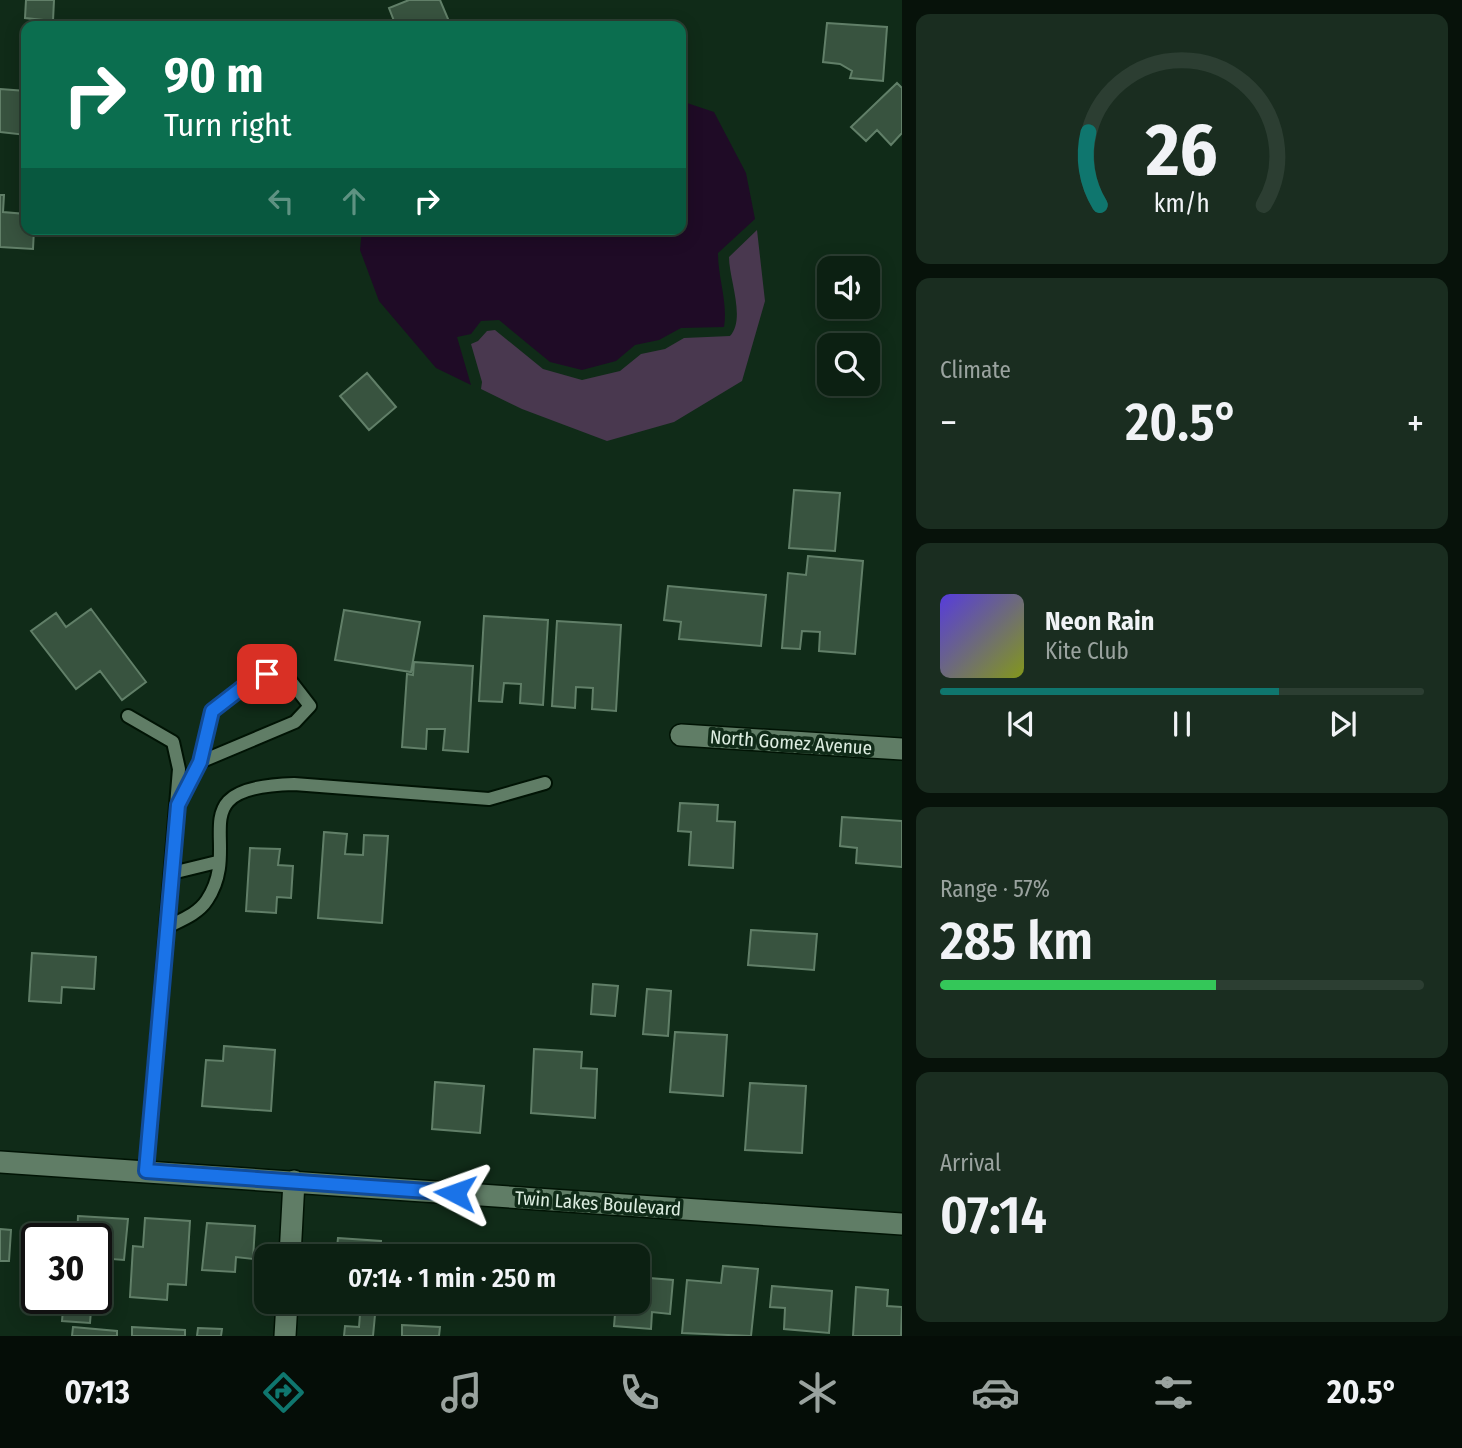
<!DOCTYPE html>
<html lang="en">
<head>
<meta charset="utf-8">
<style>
	:root { --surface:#0c2012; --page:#1a2d20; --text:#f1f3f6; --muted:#9aa39f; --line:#2c3e32; --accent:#0f766e }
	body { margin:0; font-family:"Fira Sans Condensed",sans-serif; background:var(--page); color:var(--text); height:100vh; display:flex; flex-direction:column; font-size:26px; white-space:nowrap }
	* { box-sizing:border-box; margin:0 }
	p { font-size:23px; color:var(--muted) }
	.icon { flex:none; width:38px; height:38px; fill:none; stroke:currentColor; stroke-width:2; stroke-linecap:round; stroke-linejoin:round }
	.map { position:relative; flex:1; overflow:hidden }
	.panel { display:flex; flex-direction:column; gap:14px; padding:14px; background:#07120a; width:560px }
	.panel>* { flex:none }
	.hud { position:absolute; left:21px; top:21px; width:665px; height:214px; border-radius:14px; box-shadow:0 4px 18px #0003,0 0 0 2px var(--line); background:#0b6e4f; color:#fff; overflow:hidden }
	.controls { position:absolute; left:817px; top:256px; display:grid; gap:14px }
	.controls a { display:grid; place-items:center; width:63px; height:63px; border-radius:14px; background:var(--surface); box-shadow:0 4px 18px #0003,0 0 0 2px var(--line); font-size:35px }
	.speed { position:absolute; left:21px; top:1223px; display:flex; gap:14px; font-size:35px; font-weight:700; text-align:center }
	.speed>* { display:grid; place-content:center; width:91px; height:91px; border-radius:50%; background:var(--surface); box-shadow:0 4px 18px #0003,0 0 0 2px var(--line); line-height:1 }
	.speed .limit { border:4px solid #111; border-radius:10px; background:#fff; color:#111 }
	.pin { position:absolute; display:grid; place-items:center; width:60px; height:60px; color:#fff; margin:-30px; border-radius:14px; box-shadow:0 4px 10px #0006 }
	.me { position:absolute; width:77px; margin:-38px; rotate:274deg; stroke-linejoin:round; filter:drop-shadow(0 0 5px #0008) }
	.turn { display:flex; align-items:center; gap:24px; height:147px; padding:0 28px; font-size:32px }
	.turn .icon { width:91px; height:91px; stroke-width:2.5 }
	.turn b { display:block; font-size:49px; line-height:60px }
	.lanes { display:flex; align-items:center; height:66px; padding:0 28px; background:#0003; justify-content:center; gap:35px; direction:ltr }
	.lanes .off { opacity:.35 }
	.big { font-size:52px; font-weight:600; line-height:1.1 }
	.panel .card { flex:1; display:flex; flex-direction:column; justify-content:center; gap:10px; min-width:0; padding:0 24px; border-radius:14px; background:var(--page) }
	.panel .dial { align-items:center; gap:0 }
	.dial svg { height:182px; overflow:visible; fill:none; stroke:var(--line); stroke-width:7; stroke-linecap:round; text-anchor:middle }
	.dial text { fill:var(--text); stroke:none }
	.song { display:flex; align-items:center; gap:21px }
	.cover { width:84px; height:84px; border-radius:10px; background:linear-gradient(135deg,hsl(250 70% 55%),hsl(70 70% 35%)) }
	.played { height:7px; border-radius:4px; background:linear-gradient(90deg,var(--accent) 70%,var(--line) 70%) }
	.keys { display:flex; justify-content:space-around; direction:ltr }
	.heat { display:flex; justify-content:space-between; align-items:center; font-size:38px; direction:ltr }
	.charge { height:10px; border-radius:5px; background:linear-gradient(90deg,#34c759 57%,var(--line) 0) }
	.trip { position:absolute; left:254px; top:1244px; width:396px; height:70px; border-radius:14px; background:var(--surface); box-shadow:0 4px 18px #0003,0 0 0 2px var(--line); font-weight:600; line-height:70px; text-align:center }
	.dock { display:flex; height:112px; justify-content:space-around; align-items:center; background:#050d07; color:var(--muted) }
	.dock .icon { width:49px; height:49px }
	.dock .active { color:var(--accent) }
	.dock b { font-size:32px; color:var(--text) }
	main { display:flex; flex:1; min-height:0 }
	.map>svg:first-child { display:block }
	.green { fill:#49384f }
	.water { fill:#1f0b26 }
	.building { fill:#38533f; stroke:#617f68; stroke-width:2 }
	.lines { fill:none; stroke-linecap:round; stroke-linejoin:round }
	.lane-casing { stroke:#001304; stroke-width:16 }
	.street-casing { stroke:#001304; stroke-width:24 }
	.lane { stroke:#607d66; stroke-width:12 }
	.street { stroke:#607d66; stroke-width:21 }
	.route-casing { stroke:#114b97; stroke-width:18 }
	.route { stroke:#1a73e8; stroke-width:12 }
	.labels { text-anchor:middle; stroke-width:7; stroke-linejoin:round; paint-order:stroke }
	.street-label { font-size:19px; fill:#ddede1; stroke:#102b18 }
</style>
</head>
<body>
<main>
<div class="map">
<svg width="902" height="1336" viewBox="0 0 902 1336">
	<rect width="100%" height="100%" fill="#102b18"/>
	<path class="green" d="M757 230 765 301 742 381 674 422 607 441 522 409 481 389 482 382 471 344 478 341 487 331 495 330 543 369 582 380 620 371 641 354 665 349 684 338 730 336C746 319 729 279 729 257Z"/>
	<path class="water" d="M681 101 714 112 746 173 755 219 718 253C718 279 728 302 724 327L681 328 659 340 635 345 616 361 582 370 550 362 499 320 481 321 471 334 457 337 471 385 436 368 379 301 360 250 362 229H681Z"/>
	<path class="building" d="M26 0H54L53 21 25 18Z
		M409 0H440L451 26H396L389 8Z
		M827 23 887 27 883 81 850 78 852 71 840 64 823 62Z
		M897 83 902 88V133L891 145 877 130 866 141 851 127Z
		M0 89 26 91V135L0 132Z
		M0 195H4L3 212 26 214V229H34L33 249 0 247Z
		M367 373 396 407 369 430 340 396Z
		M794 490 840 493 835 551 789 548Z
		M808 556 863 561 855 654 819 651 820 632 802 631 800 649 782 648 788 573 806 575Z
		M668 586 766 595 761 646 679 639 681 622 664 620Z
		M91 609 146 682 122 700 100 671 76 689 31 631 56 613 66 627Z
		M344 610 420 622 411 672 335 660Z
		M484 616 548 620 543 705 520 703 521 684 504 683 502 702 479 701Z
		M557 621 621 625 616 711 592 709 593 688 576 687 575 708 552 706Z
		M414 662 473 666 468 752 443 750 445 729H427L426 749 402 747 407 674 413 675Z
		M680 803 718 805 717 821 735 822 733 868 689 865 691 832 678 831Z
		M842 817 902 821V867L856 863 857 848 840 846Z
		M324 832 347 834 345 854 363 855 364 835 388 836 382 923 318 918Z
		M250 848 280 849 278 865 293 866 291 898 277 897 276 913 246 911Z
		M751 930 817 934 814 970 748 965Z
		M32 953 96 957 94 989 62 987 61 1003 29 1001Z
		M593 984 618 986 615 1016 591 1014Z
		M647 989 671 991 668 1036 643 1034Z
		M675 1032 727 1035 723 1096 670 1092Z
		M224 1046 275 1050 271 1111 202 1106 206 1060 223 1061Z
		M534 1049 582 1052 581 1068 597 1069 595 1118 531 1113Z
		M435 1082 484 1086 480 1133 432 1129Z
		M750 1083 806 1086 802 1153 745 1150Z
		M78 1216 128 1219 124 1260 99 1258 96 1268V1239H77Z
		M145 1218 190 1221 186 1285 168 1284 167 1300 130 1297 133 1246 143 1247Z
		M207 1223 255 1226 253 1259 236 1257 235 1272 202 1270Z
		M0 1229 11 1230 9 1261H0Z
		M338 1238 381 1241 380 1256H336Z
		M401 1244 442 1247V1256H400Z
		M459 1246 509 1250 508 1256H458Z
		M723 1266 758 1269 751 1336 682 1333 687 1280 721 1283Z
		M637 1277 673 1280 670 1314 652 1312 651 1329 614 1326 616 1302H637Z
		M772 1286 832 1291 829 1333 784 1329 785 1308 770 1307Z
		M856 1287 888 1290 887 1306 902 1307 901 1336H853Z
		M64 1298H92L90 1323 62 1321Z
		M360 1314 375 1315 373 1336H344L345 1326 359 1327Z
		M402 1325 440 1327 439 1336H402Z
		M73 1327 117 1331V1336H72Z
		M132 1327 185 1330V1336H132Z
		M198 1328 222 1329 221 1336H197Z"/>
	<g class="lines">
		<g class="lane-casing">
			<path id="lane" d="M128 716 173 742 179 769 146 1171
				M180 801 200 762 212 711 256 677 286 675 310 706 295 722 200 762
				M172 873 217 862
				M167 927C181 920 198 914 207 900 245 843 175 787 294 784L489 799 545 783"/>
		</g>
		<g class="street-casing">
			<path id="street" d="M681 735 902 749
				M0 1162 902 1224
				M290 1256 294 1181
				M285 1336 287 1302"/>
		</g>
		<use href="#lane" class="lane"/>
		<use href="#street" class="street"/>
	</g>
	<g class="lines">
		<g class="route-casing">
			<path id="route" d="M267 674 256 677 212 711 200 762 178 805 146 1171 455 1193"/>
		</g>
		<use href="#route" class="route"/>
	</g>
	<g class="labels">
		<g class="street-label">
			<text transform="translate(791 742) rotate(4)" y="7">North Gomez Avenue</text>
			<text transform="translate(598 1203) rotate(4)" y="7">Twin Lakes Boulevard</text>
		</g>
	</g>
</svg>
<div class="controls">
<a><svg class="icon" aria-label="sound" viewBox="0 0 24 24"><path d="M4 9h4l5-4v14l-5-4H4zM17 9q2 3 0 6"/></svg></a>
<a><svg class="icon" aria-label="search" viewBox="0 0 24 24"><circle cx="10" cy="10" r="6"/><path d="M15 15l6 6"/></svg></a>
</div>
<div class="speed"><div class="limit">30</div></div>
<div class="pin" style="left:267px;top:674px;background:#d93025"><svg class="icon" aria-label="arrive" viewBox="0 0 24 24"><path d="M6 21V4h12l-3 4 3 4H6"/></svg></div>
<svg class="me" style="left:455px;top:1193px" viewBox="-20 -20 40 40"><path d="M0-17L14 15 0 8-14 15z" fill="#1a73e8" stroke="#fff" stroke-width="4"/></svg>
<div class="trip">07:14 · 1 min · 250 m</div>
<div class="hud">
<div class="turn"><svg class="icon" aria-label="right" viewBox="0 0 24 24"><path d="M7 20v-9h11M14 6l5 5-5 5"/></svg><div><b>90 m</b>Turn right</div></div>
<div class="lanes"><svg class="icon off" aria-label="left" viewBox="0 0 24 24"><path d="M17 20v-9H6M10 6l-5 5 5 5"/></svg><svg class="icon off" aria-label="ahead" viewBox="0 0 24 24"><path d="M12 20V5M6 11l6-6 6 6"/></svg><svg class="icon" aria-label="right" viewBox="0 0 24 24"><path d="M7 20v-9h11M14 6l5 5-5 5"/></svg></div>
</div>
</div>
<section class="panel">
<div class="card dial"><svg viewBox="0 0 100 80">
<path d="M14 69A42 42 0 1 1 86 69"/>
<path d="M14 69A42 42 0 0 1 9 37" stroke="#0f766e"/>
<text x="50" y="56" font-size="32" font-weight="700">26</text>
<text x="50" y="72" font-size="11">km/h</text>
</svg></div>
<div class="card"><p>Climate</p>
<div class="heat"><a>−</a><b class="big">20.5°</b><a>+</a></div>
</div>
<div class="card">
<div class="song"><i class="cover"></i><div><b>Neon Rain</b><p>Kite Club</p></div></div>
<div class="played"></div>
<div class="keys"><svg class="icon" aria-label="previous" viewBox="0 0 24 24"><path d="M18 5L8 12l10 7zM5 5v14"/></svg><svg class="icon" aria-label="pause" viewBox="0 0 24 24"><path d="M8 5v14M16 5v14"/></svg><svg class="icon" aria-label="next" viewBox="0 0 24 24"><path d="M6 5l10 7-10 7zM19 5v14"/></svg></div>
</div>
<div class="card"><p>Range · 57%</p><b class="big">285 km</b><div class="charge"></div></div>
<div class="card"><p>Arrival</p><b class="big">07:14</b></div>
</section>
</main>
<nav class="dock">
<b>07:13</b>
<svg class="icon active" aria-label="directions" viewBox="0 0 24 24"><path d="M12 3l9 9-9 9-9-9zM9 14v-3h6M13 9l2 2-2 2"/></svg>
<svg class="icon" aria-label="music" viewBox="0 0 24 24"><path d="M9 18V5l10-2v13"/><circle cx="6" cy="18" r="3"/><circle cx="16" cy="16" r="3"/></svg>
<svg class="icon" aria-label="phone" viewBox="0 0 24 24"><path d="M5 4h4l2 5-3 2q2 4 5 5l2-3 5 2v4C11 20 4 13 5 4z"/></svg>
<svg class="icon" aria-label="climate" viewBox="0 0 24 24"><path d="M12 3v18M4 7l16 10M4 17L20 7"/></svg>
<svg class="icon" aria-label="car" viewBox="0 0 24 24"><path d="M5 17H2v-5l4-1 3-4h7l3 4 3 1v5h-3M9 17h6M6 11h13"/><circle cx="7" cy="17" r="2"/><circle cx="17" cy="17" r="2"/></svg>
<svg class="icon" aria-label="filters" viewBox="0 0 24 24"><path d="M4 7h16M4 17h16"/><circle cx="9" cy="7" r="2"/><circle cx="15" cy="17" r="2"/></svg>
<b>20.5°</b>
</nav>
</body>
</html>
